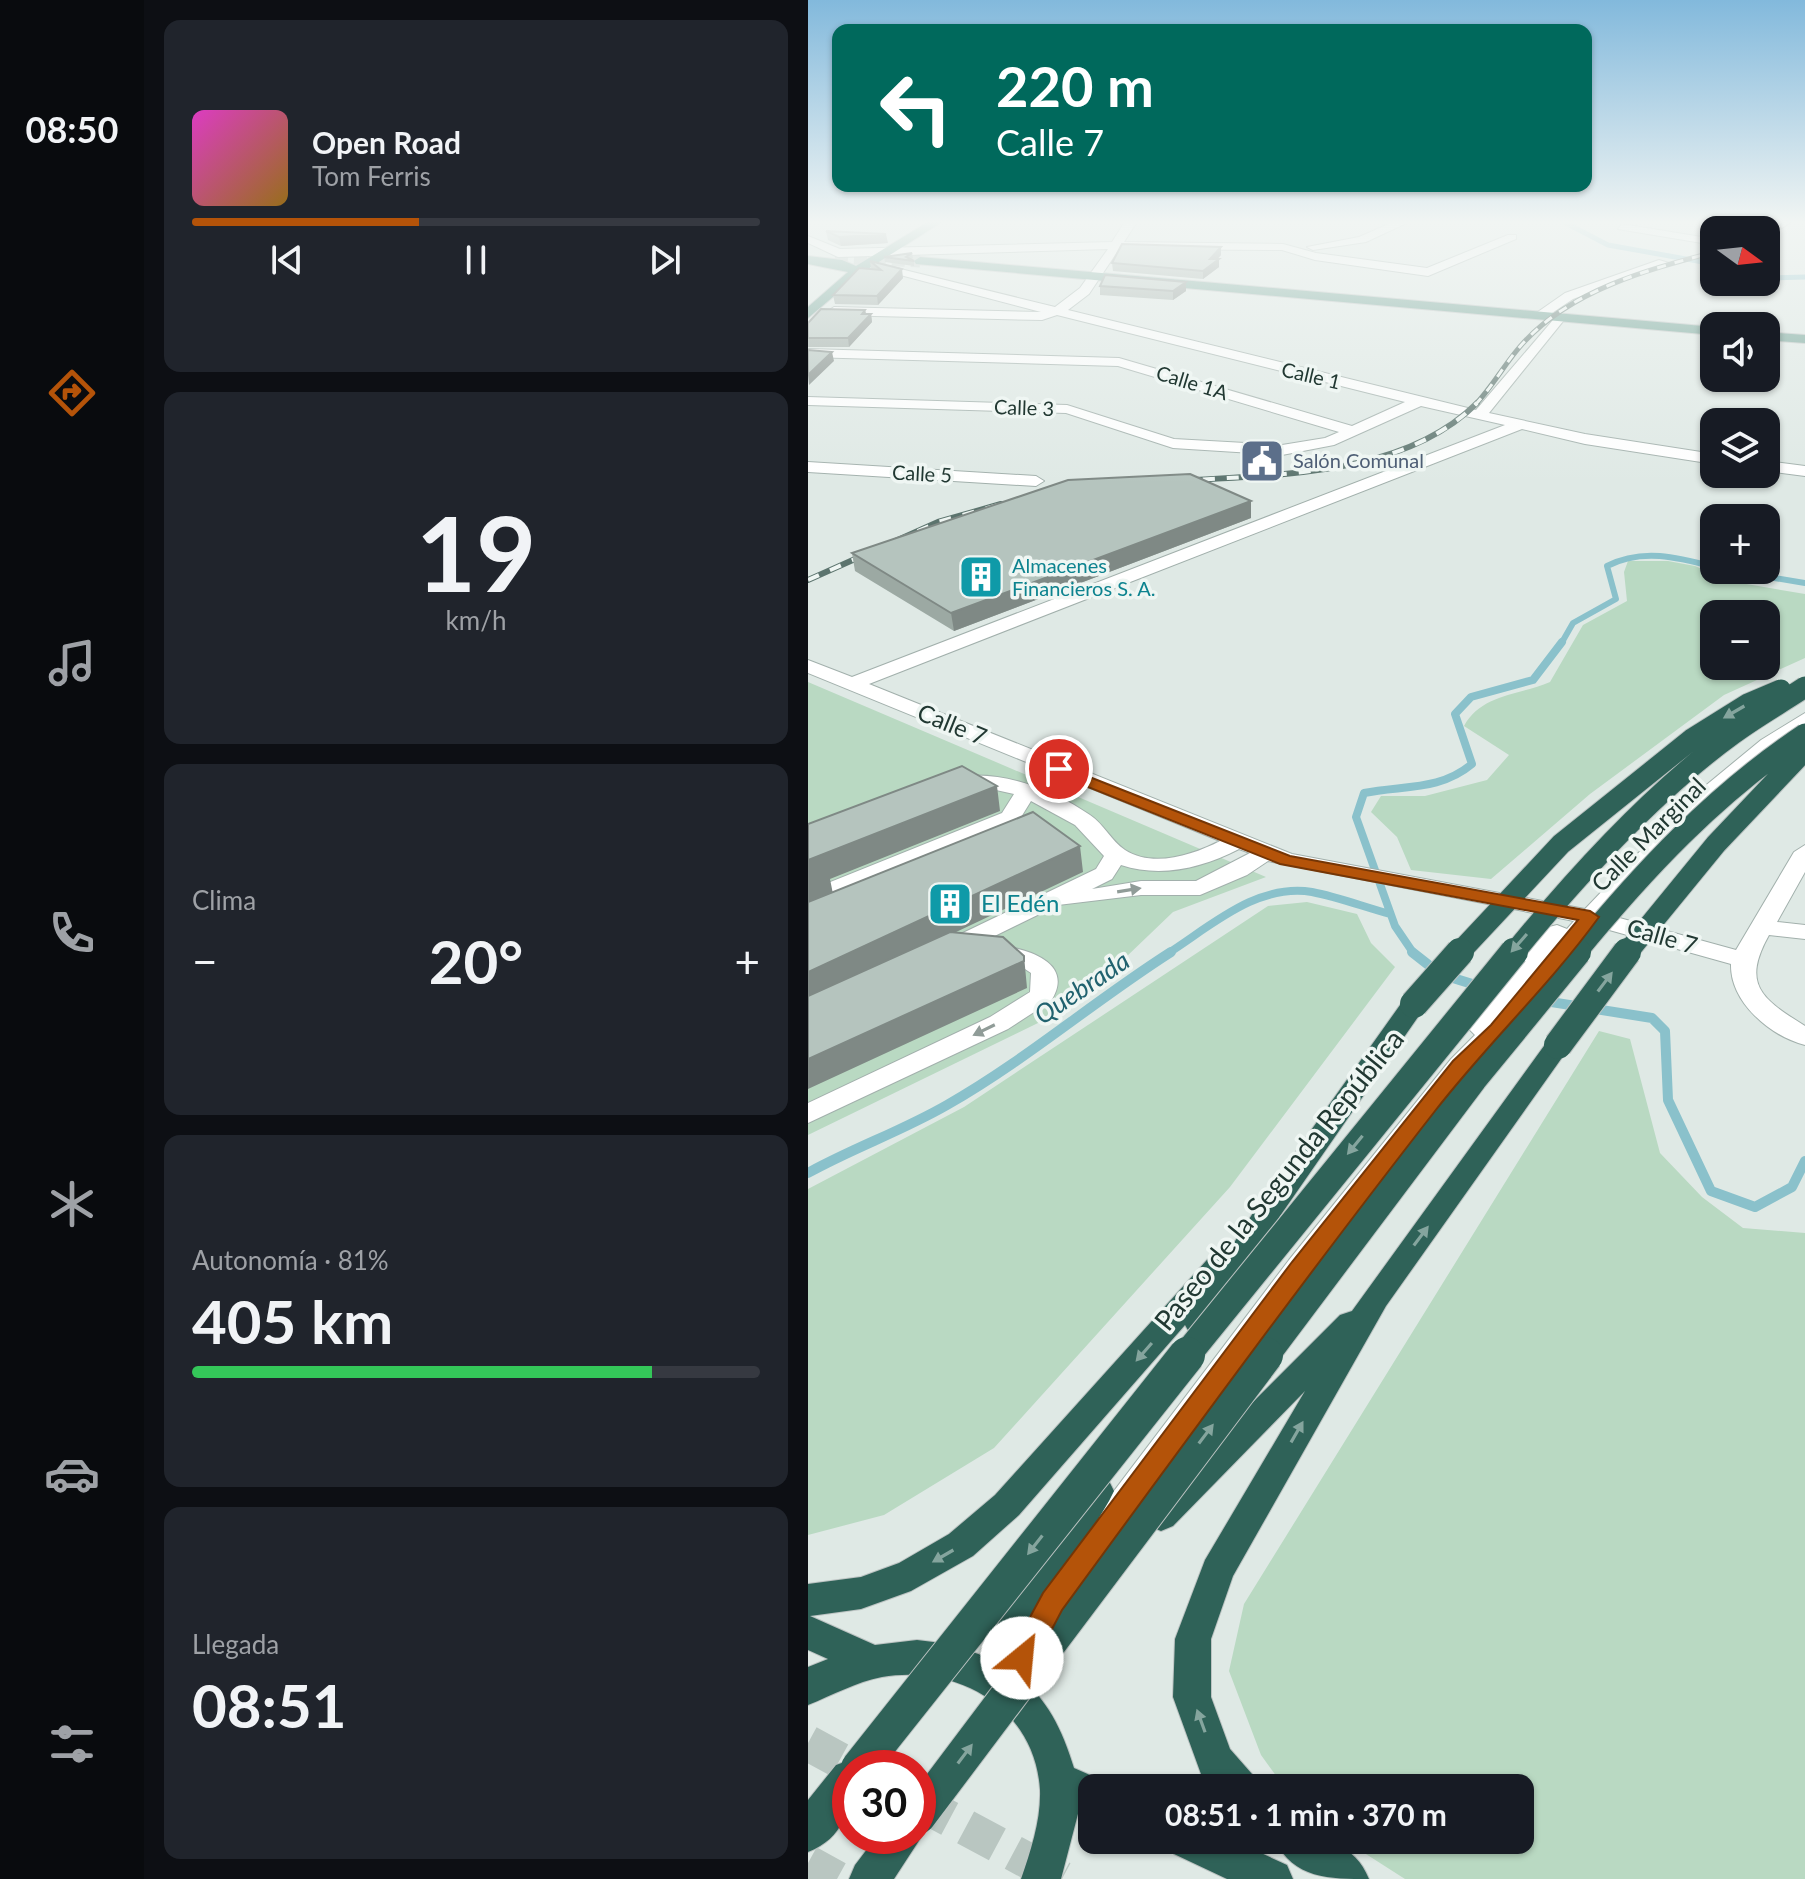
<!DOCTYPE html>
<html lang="es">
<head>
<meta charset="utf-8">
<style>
	:root { --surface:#171b24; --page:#20242c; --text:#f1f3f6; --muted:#9ea1a6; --line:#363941; --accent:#b45309 }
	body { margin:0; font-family:Lato,sans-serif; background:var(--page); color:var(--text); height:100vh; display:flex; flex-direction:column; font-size:30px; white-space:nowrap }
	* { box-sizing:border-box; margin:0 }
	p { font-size:26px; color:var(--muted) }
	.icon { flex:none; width:44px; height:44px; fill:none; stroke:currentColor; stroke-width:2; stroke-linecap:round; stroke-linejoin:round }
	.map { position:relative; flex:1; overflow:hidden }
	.details { display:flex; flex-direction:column; gap:20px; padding:20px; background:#0d0f14; width:664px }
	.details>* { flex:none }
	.top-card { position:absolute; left:24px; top:24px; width:760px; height:168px; border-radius:16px; box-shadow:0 2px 6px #0004; background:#00695c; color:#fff; overflow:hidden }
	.needle { width:52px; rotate:105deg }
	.buttons { position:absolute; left:892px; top:216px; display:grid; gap:16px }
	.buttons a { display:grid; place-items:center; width:80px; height:80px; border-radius:16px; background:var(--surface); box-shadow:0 2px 6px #0004; font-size:40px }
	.speed { position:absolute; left:24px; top:1750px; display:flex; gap:16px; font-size:40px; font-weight:700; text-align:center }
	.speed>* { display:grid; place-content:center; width:104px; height:104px; border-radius:50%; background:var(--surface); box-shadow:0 2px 6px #0004; line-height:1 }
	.speed .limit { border:12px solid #d22; background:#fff; color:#111 }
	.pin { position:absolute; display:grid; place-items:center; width:68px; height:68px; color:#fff; margin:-34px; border:4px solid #fff; border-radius:50%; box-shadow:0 2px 8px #0007 }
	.me { position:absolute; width:88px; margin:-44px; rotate:28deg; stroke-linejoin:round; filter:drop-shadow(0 0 6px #0008) }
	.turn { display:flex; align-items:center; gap:28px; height:168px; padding:0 32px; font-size:36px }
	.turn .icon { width:104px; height:104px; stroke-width:2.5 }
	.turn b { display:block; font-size:56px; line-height:68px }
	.big { font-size:60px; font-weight:700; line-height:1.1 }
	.details .tile { flex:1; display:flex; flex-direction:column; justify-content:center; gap:12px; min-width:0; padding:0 28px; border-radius:16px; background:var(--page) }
	.details .dial { align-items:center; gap:0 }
	.dial b { font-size:104px; line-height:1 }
	.song { display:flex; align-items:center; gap:24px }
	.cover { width:96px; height:96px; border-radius:12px; background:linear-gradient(135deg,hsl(310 70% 55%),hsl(40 70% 35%)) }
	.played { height:8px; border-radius:4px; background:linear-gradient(90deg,var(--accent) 40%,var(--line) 40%) }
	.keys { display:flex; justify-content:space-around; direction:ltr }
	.heat { display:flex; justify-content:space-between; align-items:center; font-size:44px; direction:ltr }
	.charge { height:12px; border-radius:6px; background:linear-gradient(90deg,#34c759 81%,var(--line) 0) }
	.trip { position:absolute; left:270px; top:1774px; width:456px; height:80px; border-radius:16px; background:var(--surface); box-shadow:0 2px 6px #0004; font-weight:700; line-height:80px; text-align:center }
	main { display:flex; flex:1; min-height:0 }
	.dock { display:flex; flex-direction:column; width:144px; justify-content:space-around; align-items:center; background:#090b0e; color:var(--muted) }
	.dock .icon { width:56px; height:56px }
	.dock .selected { color:var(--accent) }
	.dock b { font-size:36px; color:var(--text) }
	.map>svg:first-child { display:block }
	.green { fill:#b9d9c2; fill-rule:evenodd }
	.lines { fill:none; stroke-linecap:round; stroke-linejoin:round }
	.stream-far3 { stroke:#8ac1cb; stroke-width:5 }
	.stream-far2 { stroke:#8ac1cb; stroke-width:6 }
	.stream-far1 { stroke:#8ac1cb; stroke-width:8 }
	.stream { stroke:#8ac1cb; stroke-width:10 }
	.major-tunnel { stroke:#b9c6c1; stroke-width:13; stroke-dasharray:13 6; stroke-linecap:butt }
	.highway-tunnel { stroke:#b9c6c1; stroke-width:36; stroke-dasharray:36 18; stroke-linecap:butt }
	.minor-casing { stroke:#a2b0ac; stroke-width:2 }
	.major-casing { stroke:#bcc3c2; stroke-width:2 }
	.highway-casing { stroke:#bcc3c2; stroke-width:2 }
	.minor { fill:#fff; fill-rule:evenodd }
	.major { fill:#679c8e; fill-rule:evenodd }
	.highway { fill:#2f6258; fill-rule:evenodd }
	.rail-far1-casing { stroke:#5c746e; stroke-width:5 }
	.rail-casing { stroke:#5c746e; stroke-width:6 }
	.rail-far1 { stroke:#eff6f3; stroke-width:3; stroke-dasharray:9; stroke-linecap:butt }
	.rail { stroke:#eff6f3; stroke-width:4; stroke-dasharray:12; stroke-linecap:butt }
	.highway-bridge-far2-casing { stroke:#bcc3c2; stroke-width:23; stroke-linecap:butt }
	.highway-bridge-far1-casing { stroke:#bcc3c2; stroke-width:30; stroke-linecap:butt }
	.highway-bridge-casing { stroke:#bcc3c2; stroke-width:38; stroke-linecap:butt }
	.highway-bridge-far2 { stroke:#2f6258; stroke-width:21 }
	.highway-bridge-far1 { stroke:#2f6258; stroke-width:28 }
	.highway-bridge { stroke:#2f6258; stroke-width:36 }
	.wall { fill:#9ca9a3 }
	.shaded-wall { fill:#7f8985 }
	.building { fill:#b5c4be; stroke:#7f8985; stroke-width:2 }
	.oneway { fill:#85a59e }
	.oneway2 { fill:#909c98 }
	.route { fill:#b45309; stroke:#753606; stroke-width:2 }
	.labels { text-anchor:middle; stroke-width:7; stroke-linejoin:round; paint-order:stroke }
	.far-street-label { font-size:20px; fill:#213832; stroke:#eff6f3 }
	.far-service-label { font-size:20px; fill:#4e5e75; stroke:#eff6f3; text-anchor:start }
	.far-culture-label { font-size:20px; fill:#0d838f; stroke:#eff6f3; text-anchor:start }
	.street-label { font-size:24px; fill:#213832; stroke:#eff6f3 }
	.culture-label { font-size:24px; fill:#0d838f; stroke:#eff6f3; text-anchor:start }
	.water-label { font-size:26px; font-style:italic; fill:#20626f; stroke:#eff6f3 }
	.near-street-label { font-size:28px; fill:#213832; stroke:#eff6f3 }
</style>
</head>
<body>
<main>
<nav class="dock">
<b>08:50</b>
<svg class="icon selected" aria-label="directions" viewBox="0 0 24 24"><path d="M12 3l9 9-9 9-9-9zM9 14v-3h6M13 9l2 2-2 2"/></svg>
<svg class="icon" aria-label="music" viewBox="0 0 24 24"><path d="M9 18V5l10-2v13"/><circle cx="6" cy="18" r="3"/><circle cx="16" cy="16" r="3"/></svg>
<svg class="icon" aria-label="phone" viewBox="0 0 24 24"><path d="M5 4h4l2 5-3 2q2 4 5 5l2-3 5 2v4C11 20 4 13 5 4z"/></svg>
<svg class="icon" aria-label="climate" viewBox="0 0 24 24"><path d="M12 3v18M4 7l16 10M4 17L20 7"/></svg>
<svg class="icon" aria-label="car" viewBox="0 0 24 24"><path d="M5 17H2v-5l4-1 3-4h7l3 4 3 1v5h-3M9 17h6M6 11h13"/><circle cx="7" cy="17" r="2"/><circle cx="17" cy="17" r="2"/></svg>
<svg class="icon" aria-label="filters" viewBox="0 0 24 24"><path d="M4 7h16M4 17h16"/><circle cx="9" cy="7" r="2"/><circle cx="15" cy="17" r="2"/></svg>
</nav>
<section class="details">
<div class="tile">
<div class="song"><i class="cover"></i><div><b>Open Road</b><p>Tom Ferris</p></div></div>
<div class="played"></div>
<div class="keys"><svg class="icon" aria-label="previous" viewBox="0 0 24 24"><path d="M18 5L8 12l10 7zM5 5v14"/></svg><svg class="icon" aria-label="pause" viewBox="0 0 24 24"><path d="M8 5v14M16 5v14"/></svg><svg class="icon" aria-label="next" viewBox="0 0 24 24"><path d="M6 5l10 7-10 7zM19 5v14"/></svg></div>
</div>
<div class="tile dial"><b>19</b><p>km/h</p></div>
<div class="tile"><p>Clima</p>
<div class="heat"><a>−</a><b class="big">20°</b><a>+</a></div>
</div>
<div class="tile"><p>Autonomía · 81%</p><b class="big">405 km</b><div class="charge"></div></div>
<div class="tile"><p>Llegada</p><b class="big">08:51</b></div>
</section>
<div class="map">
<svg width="997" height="1879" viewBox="0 0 997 1879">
	<rect width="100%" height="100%" fill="#dfe9e5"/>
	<path class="green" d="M820 561H860L887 566 921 581 997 594V658L916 695 782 794 683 879 603 870 589 837 563 812 573 796H617L679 780 701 755 656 726C673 694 712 695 742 682L775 625 819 601 816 572ZM906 614H958V666H906Z
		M0 682 458 877 365 912 269 1004 0 1135Z
		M499 902 549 914 563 943 587 967 422 1187 186 1448 76 1515 0 1535V1189L156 1107 460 906Z
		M791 1031 822 1039 852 1153 894 1197 935 1228 997 1233V1879H597L536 1840H712V1788H477L453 1755 421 1671 436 1604Z"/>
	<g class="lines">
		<path class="stream-far3" d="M752 220 800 245 895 262 906 268
			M958 278 997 277"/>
		<path class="stream-far2" d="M918 570 997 583
			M753 644 765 623 808 599 799 566C834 548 869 557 906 567"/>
		<path class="stream-far1" d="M359 954C403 926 449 883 504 892 530 897 556 907 582 914
			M606 954 587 926 548 817 556 793C595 785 632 791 664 764L647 714 663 697 725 680 754 642"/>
		<path class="stream" d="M604 952 632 974 674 987
			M699 995 844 1018 857 1031 860 1100 903 1191 947 1207 984 1187 997 1161
			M0 1173C45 1148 94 1131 139 1105 218 1060 286 1001 363 952"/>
		<path class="major-tunnel" d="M27 257 112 261"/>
		<path class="highway-tunnel" d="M0 1743 46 1768
			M110 1802 254 1879
			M0 1863 29 1879"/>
		<g class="minor-casing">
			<path id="minor" d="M318 220H330L316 242 475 244 508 253 619 268 700 235H708V239L620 276 507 260 474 250 311 249 281 294 260 310 668 410 751 313 756 314V320L681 413 777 434 906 454V464L777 444 714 429 61 684 484 854 777 909 885 796 953 740 997 713V728L900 805 797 914 928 950 986 852 997 845V872L969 922 997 925V939L961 935C933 985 954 999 997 1026V1045C962 1036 922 1002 923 964L787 926 753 968 744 970 734 967 701 1009 713 1017 709 1023 661 1071 503 1276 257 1612 231 1664 218 1669 205 1664 200 1652 231 1590 481 1260 643 1059 667 1035 660 1028 664 1022 741 927 749 925 759 929 766 921 460 861 439 875 392 895H333L250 905 152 953H134L131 948 134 943 288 869 296 856 267 825 223 801 210 822 0 906V891L194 813 206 794 179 788 141 787 137 783 141 779C187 767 243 788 282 815 296 824 303 841 317 850 345 868 385 855 412 841L0 673V660L44 677 697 425 613 406 526 445 474 455 365 448 258 413 0 405V397L259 405 366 439 474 445 517 438 531 432 310 366 0 357V349L311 358 544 426 597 402 249 315 234 320 26 315 20 311 26 307 233 312 58 266 64 262 247 307 272 288 300 249 30 257 0 243V236L32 249 304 242ZM431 849 442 853 388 881H333L284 889 304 879 313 865C353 878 394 868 431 849Z
				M590 220H605L558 242 505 250 499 247 551 237Z
				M963 220H976L961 232 951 230Z
				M814 224 906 239V245L810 229Z
				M851 260 861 263 765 299 735 319 724 316 757 293Z
				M958 461 997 466V476L958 471Z
				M0 462 228 476 236 481 228 486 0 472Z
				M185 945C213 947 269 960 243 1001L200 1029 0 1123V1103L182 1017 222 992 223 973 205 961 176 957 173 952Z"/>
		</g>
		<g class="major-casing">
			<path id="major" d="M123 220H137L52 274 0 318V307L40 272 0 264V256L34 260 48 266Z
				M112 257 906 327V335L108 264 106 261Z
				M958 332 997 335V343L958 340Z"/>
		</g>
		<g class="highway-casing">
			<path id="highway" d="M606 996 619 1004 472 1216 403 1332 392 1336 381 1332 377 1325 211 1515 165 1556 103 1591 53 1609 2 1616 67 1645 109 1640 142 1644 176 1656 174 1650 179 1638 277 1481 289 1477 301 1481 306 1491 301 1501 205 1662 196 1666C235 1690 253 1725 266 1768L298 1782 300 1788H284V1815L271 1810 253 1879H213C223 1850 233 1820 232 1790 227 1708 150 1664 74 1677 48 1682 25 1695 0 1705V1667L20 1659 0 1650V1584L53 1577 91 1563 141 1534 187 1495 407 1251 422 1249 452 1202 597 998Z
				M750 1037 759 1039 763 1045 578 1306 425 1576 403 1639V1697L422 1749 444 1774 450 1788H405L393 1774 365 1697 367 1639 397 1560 497 1391 365 1526 353 1531 341 1526 336 1516 341 1506 532 1315 544 1311 741 1039Z
				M42 1760 57 1768H42C42 1805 40 1836 0 1852V1800L28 1765Z
				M110 1826 114 1836 86 1879H41L47 1865 69 1836H110Z
				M360 1840H425L479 1865 485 1879H419L366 1854Z
				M467 1840C506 1840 544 1836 561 1879 522 1879 485 1879 467 1840Z"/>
		</g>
		<use href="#minor" class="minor"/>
		<use href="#major" class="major"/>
		<use href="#highway" class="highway"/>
		<g class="rail-far1-casing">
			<path id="rail-far1" d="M958 237 983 220
				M667 405C686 385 698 361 717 341 766 289 839 270 906 252"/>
		</g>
		<g class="rail-casing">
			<path id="rail" d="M371 481C468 474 595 477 669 403
				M0 580 130 522 193 504"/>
		</g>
		<use href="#rail-far1" class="rail-far1"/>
		<use href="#rail" class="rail"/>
		<g class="highway-bridge-far2-casing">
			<path id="highway-bridge-far2" d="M650 954 753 844 884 739 940 704 973 690
				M705 954C767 878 845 792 925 734 948 717 973 703 997 687
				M767 954C836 870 907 794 997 734
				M818 954 908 844 997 750"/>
		</g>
		<g class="highway-bridge-far1-casing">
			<path id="highway-bridge-far1" d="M606 1004 652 952
				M750 1045 819 952
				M377 1357 706 952
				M456 1357 665 1079 769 952"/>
		</g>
		<g class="highway-bridge-casing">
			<path id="highway-bridge" d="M51 1768 379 1355
				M110 1816 457 1355"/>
		</g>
		<use href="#highway-bridge-far2" class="highway-bridge-far2"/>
		<use href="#highway-bridge-far1" class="highway-bridge-far1"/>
		<use href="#highway-bridge" class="highway-bridge"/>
	</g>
	<path class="wall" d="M18 231 80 243 33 246 20 240Z
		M104 253 105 258 102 260 106 261V266L77 262 76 257Z
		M413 255 410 259H411V267L395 279 305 271 304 263Z
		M62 261 95 278 70 305 27 304 25 295 63 269Z
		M378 282V291L365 300 292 295V286Z
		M57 310 58 314H63L64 322 41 347H0V323Z
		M443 518 146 631 47 571 44 553Z"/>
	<path class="shaded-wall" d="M78 234 80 243 33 246 31 237Z
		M413 247V255L406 262 411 259V267L395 279V271L402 259Z
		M94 269 95 278 70 305 69 296Z
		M378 282V291L365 300V291Z
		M57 310 59 318 63 314 64 322 41 347 40 338Z
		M24 352 26 361 1 385 0 375Z
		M443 501V518L146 631 143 613Z
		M189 786 192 811 22 879 26 899 0 910V860Z
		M272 846 275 872 0 1002V972Z
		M216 956 219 988 0 1089V1059Z"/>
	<path class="building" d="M18 231 78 234 31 237Z
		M314 244 413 247 402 259H411L395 271 304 263Z
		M104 253 98 257 106 261 76 257Z
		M62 261 94 269 69 296 25 295 51 268 73 270Z
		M297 275 378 282 365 291 292 286Z
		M13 309 57 310 54 314H63L40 338H0V323Z
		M0 350 24 352 0 375Z
		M382 474 443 501 143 613 44 553 260 480Z
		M154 766 189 786 0 860V824Z
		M225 812 272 846 0 972V902Z
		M142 932 195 937 216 956V961L0 1059V996Z"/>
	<defs><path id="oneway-solid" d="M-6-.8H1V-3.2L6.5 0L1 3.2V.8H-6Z" transform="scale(2)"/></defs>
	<g class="oneway">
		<use href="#oneway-solid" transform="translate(926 712) rotate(150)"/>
		<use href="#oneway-solid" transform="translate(711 943) rotate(131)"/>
		<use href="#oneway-solid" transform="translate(797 982) rotate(-53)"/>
		<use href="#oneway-solid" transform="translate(547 1145) rotate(129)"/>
		<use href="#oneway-solid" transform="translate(613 1236) rotate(-53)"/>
		<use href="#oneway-solid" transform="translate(336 1352) rotate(131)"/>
		<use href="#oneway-solid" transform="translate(489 1432) rotate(-60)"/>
		<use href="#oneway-solid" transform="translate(398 1434) rotate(-53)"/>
		<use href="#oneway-solid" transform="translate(227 1545) rotate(128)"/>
		<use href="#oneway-solid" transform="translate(135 1556) rotate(150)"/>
		<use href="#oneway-solid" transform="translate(393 1721) rotate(-110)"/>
		<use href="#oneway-solid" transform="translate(157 1754) rotate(-53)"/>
	</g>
	<g class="oneway2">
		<use href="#oneway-solid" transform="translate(321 890) rotate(-9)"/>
		<use href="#oneway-solid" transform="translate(176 1030) rotate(154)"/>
	</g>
	<linearGradient id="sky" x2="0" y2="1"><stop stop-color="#82b9dc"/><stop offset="0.46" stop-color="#f1f5f3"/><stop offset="1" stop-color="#f1f5f3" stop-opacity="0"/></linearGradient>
	<rect width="997" height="483" fill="url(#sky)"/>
	<path class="route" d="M251 765 482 856 782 911 791 917C741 986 679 1044 627 1111 499 1275 377 1442 254 1610L224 1667 214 1671 205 1667 200 1658 235 1593 484 1262 645 1061 683 1025 770 920 472 864 245 773 243 769Z"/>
	<defs>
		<g id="civic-square" transform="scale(2.3)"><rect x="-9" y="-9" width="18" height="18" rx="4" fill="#5c6f8a" stroke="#eff6f3"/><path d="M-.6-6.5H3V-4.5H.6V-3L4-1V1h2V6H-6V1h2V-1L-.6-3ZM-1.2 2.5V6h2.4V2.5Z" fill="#fff"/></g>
		<g id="building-square" transform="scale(2.3)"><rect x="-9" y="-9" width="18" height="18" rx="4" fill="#0f9aa8" stroke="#eff6f3"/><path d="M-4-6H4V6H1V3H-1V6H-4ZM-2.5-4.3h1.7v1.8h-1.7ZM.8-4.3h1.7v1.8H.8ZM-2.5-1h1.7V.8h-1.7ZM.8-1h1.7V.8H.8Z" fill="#fff"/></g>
	</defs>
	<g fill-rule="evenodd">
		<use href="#civic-square" x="454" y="461"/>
		<use href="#building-square" x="173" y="577"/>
		<use href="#building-square" x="142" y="904"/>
	</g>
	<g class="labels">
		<g class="far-street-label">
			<text transform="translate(503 376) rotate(13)" y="7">Calle 1</text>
			<text transform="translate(384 383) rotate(17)" y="7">Calle 1A</text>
			<text transform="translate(216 408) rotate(2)" y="7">Calle 3</text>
			<text transform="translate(114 474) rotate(3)" y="7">Calle 5</text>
		</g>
		<g class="far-service-label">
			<text x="485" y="468">Salón Comunal</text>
		</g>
		<g class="far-culture-label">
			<text x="204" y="573">Almacenes<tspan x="204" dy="23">Financieros S. A.</tspan></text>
		</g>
		<g class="street-label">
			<text transform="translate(144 725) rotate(22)" y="8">Calle 7</text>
			<text transform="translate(841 835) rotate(-45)" y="8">Calle Marginal</text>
			<text transform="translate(854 937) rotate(16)" y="8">Calle 7</text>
		</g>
		<g class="culture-label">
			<text x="173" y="912">El Edén</text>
		</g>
		<g class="water-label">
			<text transform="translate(274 988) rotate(-34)" y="9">Quebrada</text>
		</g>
		<g class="near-street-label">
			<text transform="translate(471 1180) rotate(-51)" y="10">Paseo de la Segunda República</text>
		</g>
	</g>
</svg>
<div class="buttons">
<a><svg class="needle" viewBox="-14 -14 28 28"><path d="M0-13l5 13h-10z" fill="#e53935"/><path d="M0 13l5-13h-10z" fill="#9ea1a6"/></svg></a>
<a><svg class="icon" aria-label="sound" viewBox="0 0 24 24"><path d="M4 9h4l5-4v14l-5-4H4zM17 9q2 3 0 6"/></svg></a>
<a><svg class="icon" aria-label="layers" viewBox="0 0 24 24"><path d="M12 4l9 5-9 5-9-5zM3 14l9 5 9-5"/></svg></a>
<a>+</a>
<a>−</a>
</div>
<div class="speed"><div class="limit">30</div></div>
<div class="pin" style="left:251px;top:769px;background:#d93025"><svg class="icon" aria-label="arrive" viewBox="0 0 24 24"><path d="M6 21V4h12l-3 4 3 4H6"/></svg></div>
<svg class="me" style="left:214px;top:1658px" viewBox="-20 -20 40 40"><circle r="19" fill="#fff"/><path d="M0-13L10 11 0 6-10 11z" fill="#b45309"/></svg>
<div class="trip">08:51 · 1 min · 370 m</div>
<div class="top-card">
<div class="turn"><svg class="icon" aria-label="left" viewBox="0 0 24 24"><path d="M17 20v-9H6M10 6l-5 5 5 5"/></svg><div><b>220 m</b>Calle 7</div></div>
</div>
</div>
</main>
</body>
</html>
